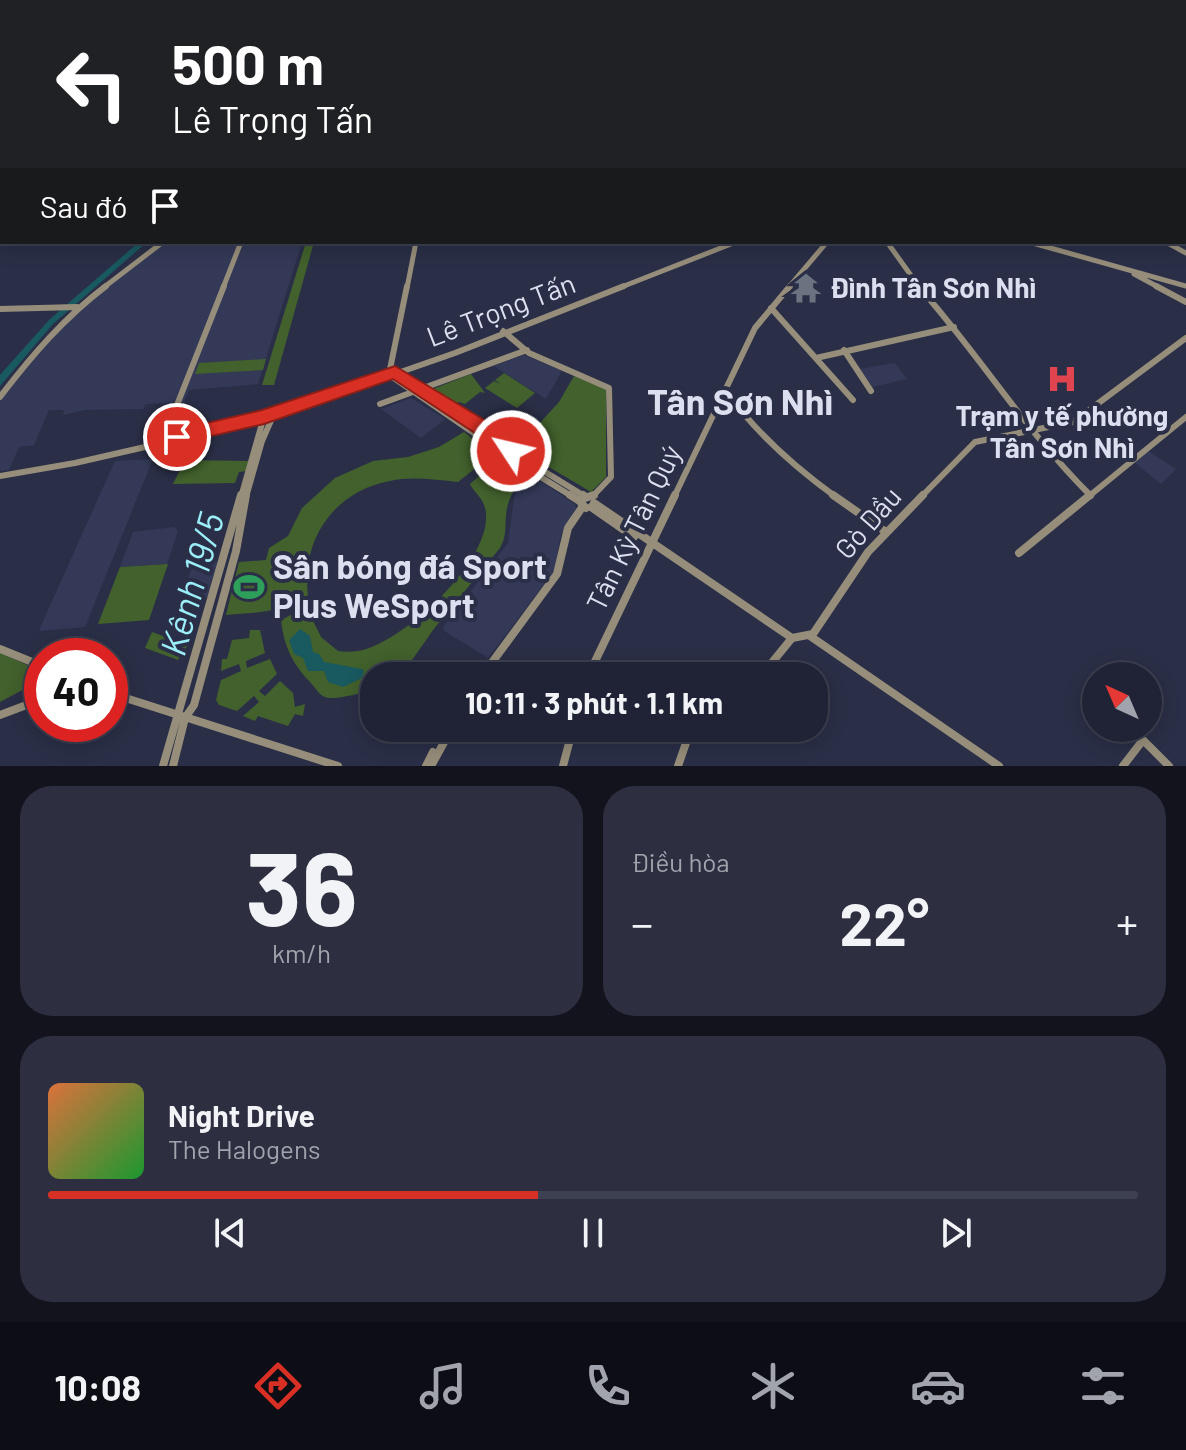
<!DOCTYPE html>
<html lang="vi">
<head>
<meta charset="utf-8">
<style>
	:root { --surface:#202335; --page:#2d2f41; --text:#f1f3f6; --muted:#a2a4ad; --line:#3d4050; --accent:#d93025 }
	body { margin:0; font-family:Barlow,sans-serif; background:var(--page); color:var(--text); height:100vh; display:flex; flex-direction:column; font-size:30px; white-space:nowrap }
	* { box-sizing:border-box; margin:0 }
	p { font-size:26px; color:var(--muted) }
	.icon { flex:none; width:44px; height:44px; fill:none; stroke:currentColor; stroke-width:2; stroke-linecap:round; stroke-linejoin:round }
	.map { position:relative; height:766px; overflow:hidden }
	.details { display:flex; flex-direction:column; gap:20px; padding:20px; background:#12131d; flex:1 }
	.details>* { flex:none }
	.top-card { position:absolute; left:0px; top:0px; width:1186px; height:244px; box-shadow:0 4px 20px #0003,0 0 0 2px var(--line); background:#202124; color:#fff; overflow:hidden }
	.needle { width:52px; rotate:316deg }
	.controls { position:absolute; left:1082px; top:662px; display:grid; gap:16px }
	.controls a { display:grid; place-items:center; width:80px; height:80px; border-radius:50%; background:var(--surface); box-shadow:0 4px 20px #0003,0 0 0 2px var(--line); font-size:40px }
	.speed { position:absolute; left:24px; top:638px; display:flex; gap:16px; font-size:40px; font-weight:700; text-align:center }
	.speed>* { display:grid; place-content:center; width:104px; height:104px; border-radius:50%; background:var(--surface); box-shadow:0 4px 20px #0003,0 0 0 2px var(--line); line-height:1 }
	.speed .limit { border:12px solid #d22; background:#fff; color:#111 }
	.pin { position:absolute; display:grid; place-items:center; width:68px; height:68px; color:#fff; margin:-34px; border:4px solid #fff; border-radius:50%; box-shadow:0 2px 8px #0007 }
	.me { position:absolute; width:88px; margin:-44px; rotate:305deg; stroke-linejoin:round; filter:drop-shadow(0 0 6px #0008) }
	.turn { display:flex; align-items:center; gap:28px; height:168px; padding:0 40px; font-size:36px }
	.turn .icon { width:104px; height:104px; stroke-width:2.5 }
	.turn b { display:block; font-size:56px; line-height:68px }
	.then { display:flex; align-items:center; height:76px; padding:0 40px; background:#0003; gap:16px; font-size:30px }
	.big { font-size:60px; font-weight:700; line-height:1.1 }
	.details .tile { flex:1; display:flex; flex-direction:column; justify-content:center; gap:12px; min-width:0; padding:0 28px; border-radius:32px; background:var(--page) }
	.details .dial { align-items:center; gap:0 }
	.dial b { font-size:104px; line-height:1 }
	.song { display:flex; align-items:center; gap:24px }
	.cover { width:96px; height:96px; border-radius:12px; background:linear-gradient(135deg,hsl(20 70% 55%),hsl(130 70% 35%)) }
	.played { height:8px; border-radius:4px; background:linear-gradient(90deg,var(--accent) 45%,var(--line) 45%) }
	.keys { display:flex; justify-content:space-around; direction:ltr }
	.heat { display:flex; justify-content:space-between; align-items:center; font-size:44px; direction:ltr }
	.details .tiles { flex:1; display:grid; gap:20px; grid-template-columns:1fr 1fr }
	.tile:last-child { grid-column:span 2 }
	.trip { position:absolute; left:360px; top:662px; width:468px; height:80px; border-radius:32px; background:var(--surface); box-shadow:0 4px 20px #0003,0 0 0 2px var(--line); font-weight:700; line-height:80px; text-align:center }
	.menu { display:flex; height:128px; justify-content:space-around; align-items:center; background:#0d0e15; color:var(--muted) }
	.menu .icon { width:56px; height:56px }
	.menu .on { color:var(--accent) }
	.menu b { font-size:36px; color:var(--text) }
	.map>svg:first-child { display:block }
	.built { fill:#333957 }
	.green { fill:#42612c }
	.water { fill:#195960 }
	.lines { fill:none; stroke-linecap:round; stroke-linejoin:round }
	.taxiway { stroke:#585d72; stroke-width:4 }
	.runway { fill:#585d72; fill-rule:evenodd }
	.secondary-far3 { stroke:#968e7a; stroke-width:4 }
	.secondary-far2 { stroke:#968e7a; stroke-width:5 }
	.secondary-far1 { stroke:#968e7a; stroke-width:6 }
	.secondary { stroke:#968e7a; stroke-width:8 }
	.primary { stroke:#b1a78e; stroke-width:5 }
	.route { fill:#d93025; stroke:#8d1f18; stroke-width:2 }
	.labels { text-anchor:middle; stroke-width:8; stroke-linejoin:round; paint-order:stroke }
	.poi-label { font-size:28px; font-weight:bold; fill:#dbdfef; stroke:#2a2f47; text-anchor:start }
	.street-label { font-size:28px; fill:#dbdfef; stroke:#2a2f47 }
	.near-poi-label { font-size:34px; font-weight:bold; fill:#dbdfef; stroke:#2a2f47; text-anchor:start }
	.district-label { font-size:36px; font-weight:bold; fill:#dbdfef; stroke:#2a2f47 }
	.near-water-label { font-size:36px; font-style:italic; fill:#9beef8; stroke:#2a2f47 }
</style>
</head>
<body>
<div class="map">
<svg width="1186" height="766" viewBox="0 0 1186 766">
	<rect width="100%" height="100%" fill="#2a2f47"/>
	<path class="built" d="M165 242H302L258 384 189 390 184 402 146 404 143 409 86 410 63 415 64 410H49L34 445 19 447 9 470 0 471V402L42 347 94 297Z
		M524 355 562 371 546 399 494 366Z
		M895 363 907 379 873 387 859 369Z
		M411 398 445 419 421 438 381 409Z
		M1148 451 1176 469 1161 484 1135 463Z
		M153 459 85 627 42 631 39 630 115 461Z
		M529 474 575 504 576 508 561 534 554 571 488 658 444 631 443 627 508 543 514 498 518 487Z
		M174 527 178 531 167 564 120 567 133 532Z
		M219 561 209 597 183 594 193 563Z"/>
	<path class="green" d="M306 242H314L274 385H262Z
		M266 359 263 370 195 374 199 363Z
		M504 373 535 393 517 408 485 388 494 381 500 384 495 380Z
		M471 374 485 393 480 392 465 404 459 402 453 406 433 392V389Z
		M574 376 606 389V477L591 492 517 448 559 402Z
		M464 432 493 454 458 482C436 480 412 476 390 481 334 491 301 540 308 595 278 614 257 612 226 615L239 562 266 560 269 548 288 536 302 508 335 478 373 461 408 457 439 447Z
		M500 458 526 473C519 485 510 493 507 508 504 522 508 535 500 548L433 630 401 676H374V691C360 692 343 699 329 698 319 697 317 689 310 682 292 663 284 646 281 620L306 607 321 637 338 651C346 652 354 652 363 650 406 639 489 562 486 515 486 500 475 494 470 484Z
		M185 460 249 461 246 471 239 472 235 483 173 484Z
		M168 564 149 620 98 624 120 567Z
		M250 630H260L265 653 246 661 247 668 270 659 277 674 259 691 265 696 280 681 293 693 295 707 305 704 303 716 295 714 288 726 258 716 255 721 243 716 259 702 254 696 237 711 219 705 216 700 221 680 241 671 239 664 221 671 222 659H227L232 640 249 638Z
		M152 632 188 645 178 660 145 648Z
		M0 653 41 671 39 677 31 678 28 687 0 702Z"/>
	<path class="water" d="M139 242H147L53 324 0 386V375L49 320Z
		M300 629 310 636 313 652 319 654 324 662 362 669 364 671 362 678 343 687 328 682 324 671H308L303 658 294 654 289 640Z"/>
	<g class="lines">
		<path class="taxiway" d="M1007 0 1013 2"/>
		<path class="runway" d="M735 0H744L742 2H734Z
			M805 0H814L812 2H804Z"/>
		<path class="secondary-far3" d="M1104 0 1111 2
			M575 1 578 0
			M952 1 958 2"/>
		<path class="secondary-far2" d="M887 242 920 288
			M1029 242 1186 286
			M1166 242 1186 253
			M1134 274 1160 288
			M103 288 163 242
			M223 288 241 242
			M407 288 416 242
			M619 288 736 242
			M788 288 827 242"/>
		<path class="secondary-far1" d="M918 286C979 354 1026 432 1091 496
			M1156 286 1186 302
			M771 308 853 400
			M0 309 77 307
			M503 331 529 353 609 388 611 477 592 497
			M844 350 871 391
			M816 358 954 327
			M396 373 503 444
			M389 374 407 286
			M391 376 497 449
			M725 390C756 433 793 466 836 497
			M0 397C32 355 64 318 106 286
			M380 404 527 350
			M162 443 224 286
			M505 444 511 448 507 454H500L497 449Z
			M511 451 586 497
			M505 455 573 497
			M0 476 75 463 263 420 455 353 624 286
			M241 497 263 420
			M246 497 262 441 273 416
			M674 497 755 328 790 286
			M921 497 975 442 1073 422 1186 338
			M1088 497 1186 417"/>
		<path class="secondary" d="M570 495 581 502
			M583 495 586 497
			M833 495 886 532
			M594 503 792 638
			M591 507 634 537
			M586 508 581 503 582 499 594 495
			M1019 553 1090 495
			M810 636 999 766
			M0 649 42 666
			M482 676 557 574 568 528 583 506
			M588 676 675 495
			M761 676 792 638 813 634 868 552 923 495
			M110 693 338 766
			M0 715 37 701 42 691
			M163 766 241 495
			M173 766 185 718 194 705 236 551 246 495
			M426 766 433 752
			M431 766 452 728
			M563 766 573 728
			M678 766 687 740 700 728
			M1123 766 1143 740 1169 766"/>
		<path class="primary" d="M1169 0 1174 2"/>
	</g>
	<path class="route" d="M395 366 516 439 521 451 518 456H504L502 451 393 379 264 424 177 444 170 442 167 437 170 432 177 430 262 410Z"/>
	<defs>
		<g id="temple-bare" transform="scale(2.4)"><path d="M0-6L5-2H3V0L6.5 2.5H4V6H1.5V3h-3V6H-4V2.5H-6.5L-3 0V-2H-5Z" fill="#6b7280" stroke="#2a2f47" stroke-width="2.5" paint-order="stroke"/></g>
		<g id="hospital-bare" transform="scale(2.4)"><path d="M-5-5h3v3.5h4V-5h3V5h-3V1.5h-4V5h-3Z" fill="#e0444e" stroke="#2a2f47" stroke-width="2.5" paint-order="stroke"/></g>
		<g id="stadium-bare" transform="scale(2.4)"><path d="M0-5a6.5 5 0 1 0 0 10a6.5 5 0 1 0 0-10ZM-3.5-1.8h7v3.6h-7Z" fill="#2e9e5b" stroke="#2a2f47" stroke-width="2.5" paint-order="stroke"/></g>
	</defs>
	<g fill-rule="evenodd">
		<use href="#temple-bare" x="806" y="288"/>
		<use href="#hospital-bare" x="1062" y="379"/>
		<use href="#stadium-bare" x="249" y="587"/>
	</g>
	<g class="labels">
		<g class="poi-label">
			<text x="830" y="298">Đình Tân Sơn Nhì</text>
			<text x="1062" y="426" text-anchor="middle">Trạm y tế phường<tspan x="1062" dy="32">Tân Sơn Nhì</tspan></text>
		</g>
		<g class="street-label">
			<text transform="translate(501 310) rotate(-21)" y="10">Lê Trọng Tấn</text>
			<text transform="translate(868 523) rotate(-49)" y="10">Gò Dầu</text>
			<text transform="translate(634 528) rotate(-64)" y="10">Tân Kỳ Tân Quý</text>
		</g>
		<g class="near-poi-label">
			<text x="273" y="579">Sân bóng đá Sport<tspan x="273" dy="39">Plus WeSport</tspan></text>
		</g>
		<g class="district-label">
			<text x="740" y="415">Tân Sơn Nhì</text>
		</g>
		<g class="near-water-label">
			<text transform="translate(192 584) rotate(-74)" y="13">Kênh 19/5</text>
		</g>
	</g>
</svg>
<div class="controls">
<a><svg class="needle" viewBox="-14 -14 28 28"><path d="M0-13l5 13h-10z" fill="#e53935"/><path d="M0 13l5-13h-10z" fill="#a2a4ad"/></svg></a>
</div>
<div class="speed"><div class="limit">40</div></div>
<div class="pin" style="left:177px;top:437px;background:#d93025"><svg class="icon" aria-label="arrive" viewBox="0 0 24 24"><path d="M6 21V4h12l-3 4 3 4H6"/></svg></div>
<svg class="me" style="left:511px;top:451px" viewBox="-20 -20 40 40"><circle r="17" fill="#d93025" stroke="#fff" stroke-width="3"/><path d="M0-11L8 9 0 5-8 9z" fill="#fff"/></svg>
<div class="trip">10:11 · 3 phút · 1.1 km</div>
<div class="top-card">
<div class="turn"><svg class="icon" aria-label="left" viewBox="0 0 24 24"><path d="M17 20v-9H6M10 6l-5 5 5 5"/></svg><div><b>500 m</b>Lê Trọng Tấn</div></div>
<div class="then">Sau đó<svg class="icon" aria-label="arrive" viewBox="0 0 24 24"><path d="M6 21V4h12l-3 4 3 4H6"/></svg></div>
</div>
</div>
<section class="details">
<div class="tiles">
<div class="tile dial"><b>36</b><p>km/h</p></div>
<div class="tile"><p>Điều hòa</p>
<div class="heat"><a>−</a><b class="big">22°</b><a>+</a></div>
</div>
<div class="tile">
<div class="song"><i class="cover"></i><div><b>Night Drive</b><p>The Halogens</p></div></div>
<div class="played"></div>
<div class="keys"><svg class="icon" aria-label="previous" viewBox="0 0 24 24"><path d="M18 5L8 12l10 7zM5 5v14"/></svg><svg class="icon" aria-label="pause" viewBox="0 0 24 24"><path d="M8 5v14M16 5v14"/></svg><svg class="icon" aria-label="next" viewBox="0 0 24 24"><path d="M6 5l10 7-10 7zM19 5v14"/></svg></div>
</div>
</div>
</section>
<nav class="menu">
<b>10:08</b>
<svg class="icon on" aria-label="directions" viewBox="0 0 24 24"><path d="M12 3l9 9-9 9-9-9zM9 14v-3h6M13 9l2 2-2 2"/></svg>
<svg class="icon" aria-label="music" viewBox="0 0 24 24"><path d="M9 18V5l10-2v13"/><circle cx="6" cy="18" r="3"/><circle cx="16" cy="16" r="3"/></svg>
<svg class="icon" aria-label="phone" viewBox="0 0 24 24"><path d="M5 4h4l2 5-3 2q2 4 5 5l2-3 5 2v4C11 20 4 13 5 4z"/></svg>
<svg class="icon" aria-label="climate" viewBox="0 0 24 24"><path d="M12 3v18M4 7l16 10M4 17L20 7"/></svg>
<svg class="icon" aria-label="car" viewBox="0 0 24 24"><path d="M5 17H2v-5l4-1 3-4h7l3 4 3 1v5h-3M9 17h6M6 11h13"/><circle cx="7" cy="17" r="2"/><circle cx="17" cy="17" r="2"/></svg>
<svg class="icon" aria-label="filters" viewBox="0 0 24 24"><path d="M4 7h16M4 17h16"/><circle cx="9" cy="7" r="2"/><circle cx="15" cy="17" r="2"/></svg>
</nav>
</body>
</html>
